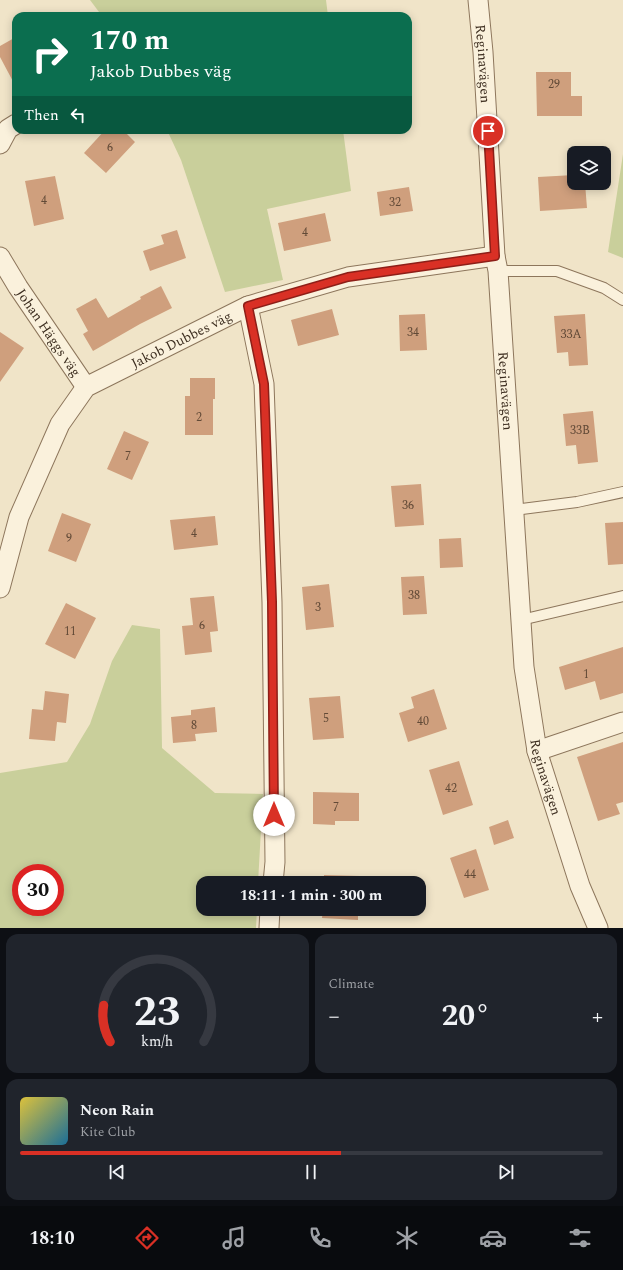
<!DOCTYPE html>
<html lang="en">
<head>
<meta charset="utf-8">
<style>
	:root { --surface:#171b24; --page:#20242c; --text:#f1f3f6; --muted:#9ea1a6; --line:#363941; --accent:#d93025 }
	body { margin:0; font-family:Spectral,serif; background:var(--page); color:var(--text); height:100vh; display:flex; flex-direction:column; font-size:15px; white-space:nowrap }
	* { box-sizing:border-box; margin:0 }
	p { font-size:13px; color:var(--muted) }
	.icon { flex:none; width:22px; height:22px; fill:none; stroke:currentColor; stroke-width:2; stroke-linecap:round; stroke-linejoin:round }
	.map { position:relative; height:928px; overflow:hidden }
	.side { display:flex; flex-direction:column; gap:6px; padding:6px; background:#0d0f14; flex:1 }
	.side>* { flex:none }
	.hud { position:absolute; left:12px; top:12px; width:400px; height:122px; border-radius:12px; box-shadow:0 2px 10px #0003; background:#0b6e4f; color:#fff; overflow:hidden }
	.buttons { position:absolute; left:567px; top:146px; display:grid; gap:8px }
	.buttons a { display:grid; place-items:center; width:44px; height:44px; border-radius:8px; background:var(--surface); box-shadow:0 2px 10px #0003; font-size:20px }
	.speed { position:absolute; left:12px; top:864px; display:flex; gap:8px; font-size:20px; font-weight:700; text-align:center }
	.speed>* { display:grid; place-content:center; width:52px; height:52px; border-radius:50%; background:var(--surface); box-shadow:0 2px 10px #0003; line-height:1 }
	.speed .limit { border:6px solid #d22; background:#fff; color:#111 }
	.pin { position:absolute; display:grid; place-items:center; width:34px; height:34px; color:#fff; margin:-17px; border:2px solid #fff; border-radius:50%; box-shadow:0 1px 4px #0007 }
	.me { position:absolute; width:44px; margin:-22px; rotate:0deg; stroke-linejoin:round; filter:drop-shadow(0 0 3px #0008) }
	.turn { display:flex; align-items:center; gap:14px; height:84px; padding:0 12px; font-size:18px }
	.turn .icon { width:52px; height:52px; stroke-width:2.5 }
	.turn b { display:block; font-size:28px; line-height:34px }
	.then { display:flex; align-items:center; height:38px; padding:0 12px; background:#0003; gap:8px; font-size:15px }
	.big { font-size:30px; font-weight:700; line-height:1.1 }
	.side .tile { flex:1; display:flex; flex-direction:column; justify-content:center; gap:6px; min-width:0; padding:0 14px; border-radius:12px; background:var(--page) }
	.side .dial { align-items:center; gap:0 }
	.dial svg { height:104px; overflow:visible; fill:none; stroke:var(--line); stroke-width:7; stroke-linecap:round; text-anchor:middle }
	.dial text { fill:var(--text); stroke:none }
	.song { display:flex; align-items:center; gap:12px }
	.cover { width:48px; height:48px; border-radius:6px; background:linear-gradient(135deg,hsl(50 70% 55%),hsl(200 70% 35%)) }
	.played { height:4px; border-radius:2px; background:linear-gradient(90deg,var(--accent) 55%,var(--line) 55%) }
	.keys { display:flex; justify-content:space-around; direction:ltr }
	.heat { display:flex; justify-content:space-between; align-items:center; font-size:22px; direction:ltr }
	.side .tiles { flex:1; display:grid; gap:6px; grid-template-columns:1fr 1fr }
	.tile:last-child { grid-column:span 2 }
	.trip { position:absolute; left:196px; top:876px; width:230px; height:40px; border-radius:12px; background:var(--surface); box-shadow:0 2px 10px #0003; font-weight:700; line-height:40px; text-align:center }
	.tab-bar { display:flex; height:64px; justify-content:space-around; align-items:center; background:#090b0e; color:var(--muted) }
	.tab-bar .icon { width:28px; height:28px }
	.tab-bar .current { color:var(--accent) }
	.tab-bar b { font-size:18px; color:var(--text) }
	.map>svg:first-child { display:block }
	.green { fill:#c9cf9b; fill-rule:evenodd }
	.building { fill:#cf9f7d }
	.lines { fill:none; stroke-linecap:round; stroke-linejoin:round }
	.lane-casing { stroke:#8d765c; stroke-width:12 }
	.street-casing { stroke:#8d765c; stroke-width:21 }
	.lane { stroke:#faf1dc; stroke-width:10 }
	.street { stroke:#faf1dc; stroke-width:19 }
	.route-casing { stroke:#8d1f18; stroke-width:10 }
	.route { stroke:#d93025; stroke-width:7 }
	.labels { text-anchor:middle; stroke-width:4; stroke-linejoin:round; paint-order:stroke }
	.number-label { font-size:12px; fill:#624a37 }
	.street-label { font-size:14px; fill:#3d2e20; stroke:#f7eed8 }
</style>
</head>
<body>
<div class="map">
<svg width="623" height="928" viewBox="0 0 623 928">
	<rect width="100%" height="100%" fill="#f0e4c8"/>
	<path class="green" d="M90 0H326L328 16H102Z
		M167 130H343L351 191 267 209 283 280 225 292 181 160Z
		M623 154V258L608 252Z
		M132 625 160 629 162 748 215 793 263 794 258 883H203V909H257L256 928H0V773L67 762 90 724 112 661ZM21 873H55V907H21Z"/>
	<path class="building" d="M16 37V87L0 57V46Z
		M536 72H571V96H582V116H537Z
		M105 130H123L135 142 106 173 84 153Z
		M574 175V183H585L587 208 540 211 538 177Z
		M55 176 64 219 34 226 25 181Z
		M409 187 413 211 380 216 377 192Z
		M325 213 331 241 284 251 278 223Z
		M177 230 186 258 150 271 143 251 164 244 161 235Z
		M161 286 172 308 140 324 93 351 83 334 88 331 76 309 96 298 108 318 141 299 140 297Z
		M332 309 339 335 298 346 291 320Z
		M425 314 427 350 400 351 399 315Z
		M585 314 588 365 569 366 568 352 557 353 554 316Z
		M0 332 24 348 0 382Z
		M190 378H215V399H213V435H185V396H190Z
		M593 411 598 462 578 464 576 445 566 446 563 414Z
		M124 431 149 442 132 480 107 469Z
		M421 484 424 525 395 527 391 486Z
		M62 513 91 524 76 562 48 551Z
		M215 516 218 545 174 550 170 520Z
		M623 522V564L608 565 605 523Z
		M461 538 463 567 440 568 439 539Z
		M424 576 427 614 403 615 401 577Z
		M329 584 334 627 306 630 302 587Z
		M214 596 218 631 210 632 212 652 185 655 182 626 193 625 190 598Z
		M66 603 96 618 75 659 45 644Z
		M623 647V693L600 700 595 681 565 690 559 667Z
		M434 689 447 729 408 742 399 713 414 708 411 697Z
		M45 691 69 694 66 723 57 722 55 741 29 739 32 709 43 710Z
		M340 696 344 738 313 740 309 698Z
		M215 707 217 732 195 734 196 741 173 743 171 717 191 715V710Z
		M623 742V802L616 804 620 814 598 821 577 757Z
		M459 761 473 805 443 815 429 770Z
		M313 792 359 793V821H335V825L313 824Z
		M508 820 514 838 494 845 489 827Z
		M476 849 489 890 464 898 450 858Z
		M324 875 360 876 359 883H324Z
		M323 909H358V920L322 918Z"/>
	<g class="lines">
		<g class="lane-casing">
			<path id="lane" d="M498 271H557L604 288 623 300
				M514 510 577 502 623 492
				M521 620 623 596"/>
		</g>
		<g class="street-casing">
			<g id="street">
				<path id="s1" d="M478 0 483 52 495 256 498 271 524 667 537 751 580 886 598 928"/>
				<path d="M0 144 8 129 16 124"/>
				<path id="s2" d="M0 257 18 287 86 387"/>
				<path d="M248 306 264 384 272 602 275 862 273 883"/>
				<path id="s3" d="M0 588 19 517 60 424 86 387 248 306 348 277 495 256"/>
				<path d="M537 751 623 722"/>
				<path d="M269 928 270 909"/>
			</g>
		</g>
		<use href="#lane" class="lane"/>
		<use href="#street" class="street"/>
	</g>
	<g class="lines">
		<g class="route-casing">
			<path id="route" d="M274 815 272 602 264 384 248 306 348 277 495 256 488 131"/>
		</g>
		<use href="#route" class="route"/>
	</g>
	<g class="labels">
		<g class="number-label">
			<text x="554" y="88">29</text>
			<text x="110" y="151">6</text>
			<text x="44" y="204">4</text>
			<text x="395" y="206">32</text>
			<text x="305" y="236">4</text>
			<text x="413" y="336">34</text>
			<text x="571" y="338">33A</text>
			<text x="199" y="421">2</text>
			<text x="580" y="434">33B</text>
			<text x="128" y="460">7</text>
			<text x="408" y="509">36</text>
			<text x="194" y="537">4</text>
			<text x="69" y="542">9</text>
			<text x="414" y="599">38</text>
			<text x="318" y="611">3</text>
			<text x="202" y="629">6</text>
			<text x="70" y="635">11</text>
			<text x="586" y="678">1</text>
			<text x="326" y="722">5</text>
			<text x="423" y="725">40</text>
			<text x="194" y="729">8</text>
			<text x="451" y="792">42</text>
			<text x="336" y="811">7</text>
			<text x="470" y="878">44</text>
		</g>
		<g class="street-label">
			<text dy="5" stroke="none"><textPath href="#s1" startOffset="64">Reginavägen</textPath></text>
			<text dy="5" stroke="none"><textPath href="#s2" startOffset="90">Johan Häggs väg</textPath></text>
			<text dy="5" stroke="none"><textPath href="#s3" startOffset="327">Jakob Dubbes väg</textPath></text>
			<text dy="5" stroke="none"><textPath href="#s1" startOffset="392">Reginavägen</textPath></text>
			<text dy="5" stroke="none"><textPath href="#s1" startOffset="781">Reginavägen</textPath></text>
		</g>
	</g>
</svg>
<div class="buttons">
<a><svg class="icon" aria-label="layers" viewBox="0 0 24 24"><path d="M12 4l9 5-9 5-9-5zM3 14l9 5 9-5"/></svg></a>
</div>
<div class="speed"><div class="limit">30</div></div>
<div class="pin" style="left:488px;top:131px;background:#d93025"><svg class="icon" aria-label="arrive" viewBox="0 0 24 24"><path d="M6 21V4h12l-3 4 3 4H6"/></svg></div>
<svg class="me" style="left:274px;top:815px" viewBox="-20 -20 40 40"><circle r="19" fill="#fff"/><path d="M0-13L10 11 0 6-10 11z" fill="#d93025"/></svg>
<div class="trip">18:11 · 1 min · 300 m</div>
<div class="hud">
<div class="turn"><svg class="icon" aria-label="right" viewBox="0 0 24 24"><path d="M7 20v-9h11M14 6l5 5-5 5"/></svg><div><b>170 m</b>Jakob Dubbes väg</div></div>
<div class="then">Then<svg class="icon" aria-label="left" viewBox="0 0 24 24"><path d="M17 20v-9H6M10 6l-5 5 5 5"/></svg></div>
</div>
</div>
<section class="side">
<div class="tiles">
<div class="tile dial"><svg viewBox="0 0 100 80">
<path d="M14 69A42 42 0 1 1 86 69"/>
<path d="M14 69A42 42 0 0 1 9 41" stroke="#d93025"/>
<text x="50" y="56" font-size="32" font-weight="700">23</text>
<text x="50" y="72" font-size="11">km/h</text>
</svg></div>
<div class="tile"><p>Climate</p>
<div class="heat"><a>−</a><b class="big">20°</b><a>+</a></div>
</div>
<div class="tile">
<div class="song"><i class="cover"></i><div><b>Neon Rain</b><p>Kite Club</p></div></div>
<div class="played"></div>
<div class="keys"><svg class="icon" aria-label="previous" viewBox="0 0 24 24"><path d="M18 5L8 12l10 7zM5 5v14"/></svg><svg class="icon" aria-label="pause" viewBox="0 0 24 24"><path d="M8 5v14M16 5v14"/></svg><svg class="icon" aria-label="next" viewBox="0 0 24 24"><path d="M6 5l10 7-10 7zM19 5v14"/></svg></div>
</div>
</div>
</section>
<nav class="tab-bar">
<b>18:10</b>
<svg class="icon current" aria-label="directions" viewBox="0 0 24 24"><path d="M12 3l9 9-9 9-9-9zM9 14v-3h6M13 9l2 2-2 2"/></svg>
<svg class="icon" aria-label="music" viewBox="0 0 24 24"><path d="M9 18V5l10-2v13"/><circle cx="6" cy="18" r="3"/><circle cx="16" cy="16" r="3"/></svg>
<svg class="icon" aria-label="phone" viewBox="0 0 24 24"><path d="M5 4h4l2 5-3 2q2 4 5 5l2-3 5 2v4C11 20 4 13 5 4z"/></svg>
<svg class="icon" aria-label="climate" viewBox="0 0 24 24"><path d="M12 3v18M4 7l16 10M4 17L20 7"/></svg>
<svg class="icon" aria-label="car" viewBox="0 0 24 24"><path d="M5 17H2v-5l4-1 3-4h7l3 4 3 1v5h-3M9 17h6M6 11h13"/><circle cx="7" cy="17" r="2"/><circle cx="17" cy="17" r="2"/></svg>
<svg class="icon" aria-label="filters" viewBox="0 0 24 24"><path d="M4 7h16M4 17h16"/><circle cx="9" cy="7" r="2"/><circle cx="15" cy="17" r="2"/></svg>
</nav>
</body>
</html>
